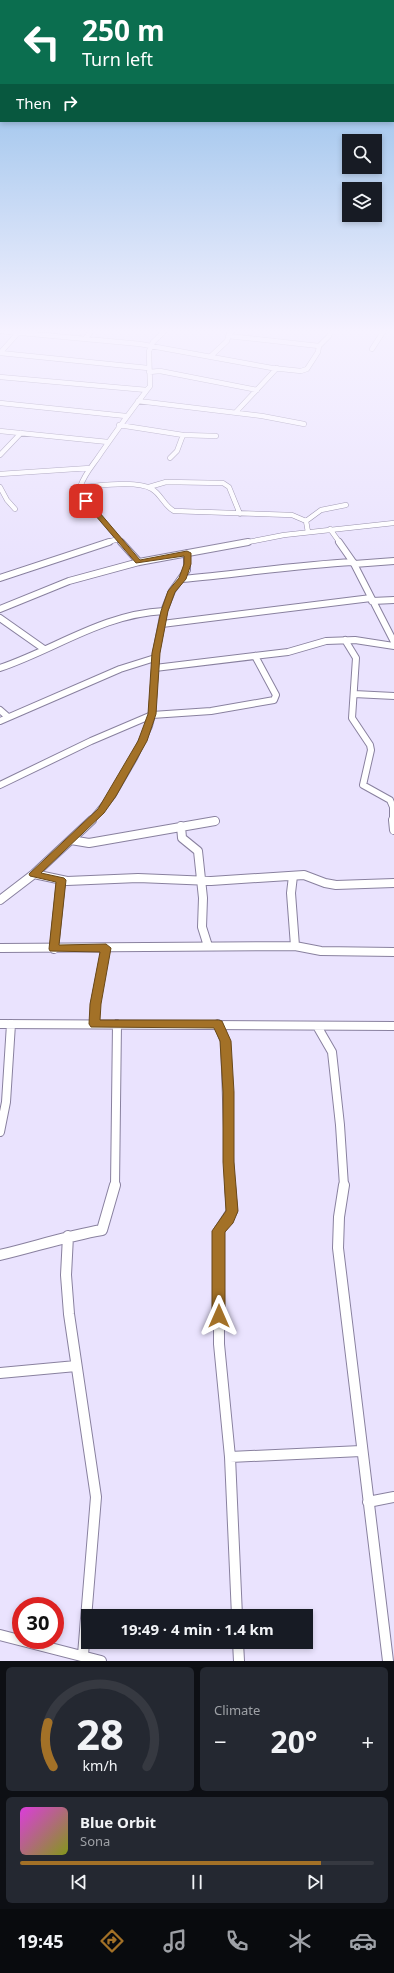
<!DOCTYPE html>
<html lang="en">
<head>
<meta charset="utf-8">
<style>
	:root { --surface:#171b24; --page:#242831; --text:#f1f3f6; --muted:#9ea1a6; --line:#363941; --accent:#a37127 }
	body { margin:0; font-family:"Noto Sans",sans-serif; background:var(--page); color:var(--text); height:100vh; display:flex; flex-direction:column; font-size:15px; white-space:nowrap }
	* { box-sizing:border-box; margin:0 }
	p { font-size:13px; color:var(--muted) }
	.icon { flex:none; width:22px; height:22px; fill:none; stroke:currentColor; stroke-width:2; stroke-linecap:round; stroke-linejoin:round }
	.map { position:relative; height:1661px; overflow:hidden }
	.details { display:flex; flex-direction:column; gap:6px; padding:6px; background:#0d0f14; flex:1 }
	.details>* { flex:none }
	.hud { position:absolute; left:0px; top:0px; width:394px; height:122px; box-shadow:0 2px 6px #0003; background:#0b6e4f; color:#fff; overflow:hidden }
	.controls { position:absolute; left:342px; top:134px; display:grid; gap:8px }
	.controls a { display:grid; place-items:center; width:40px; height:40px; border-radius:0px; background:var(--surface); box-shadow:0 2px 6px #0003; font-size:20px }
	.speed { position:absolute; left:12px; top:1597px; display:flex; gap:8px; font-size:20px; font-weight:700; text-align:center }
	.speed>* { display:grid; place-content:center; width:52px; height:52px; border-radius:50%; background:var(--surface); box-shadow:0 2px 6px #0003; line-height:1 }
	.speed .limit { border:6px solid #d22; background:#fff; color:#111 }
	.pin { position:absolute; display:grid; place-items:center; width:34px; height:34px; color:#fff; margin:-17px; border-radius:8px; box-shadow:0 2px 6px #0006 }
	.me { position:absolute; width:44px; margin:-22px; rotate:0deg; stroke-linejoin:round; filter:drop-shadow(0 0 3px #0008) }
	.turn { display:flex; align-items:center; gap:14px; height:84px; padding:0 16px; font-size:18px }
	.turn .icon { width:52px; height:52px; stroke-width:2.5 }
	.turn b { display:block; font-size:28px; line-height:34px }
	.then { display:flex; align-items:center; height:38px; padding:0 16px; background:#0003; gap:8px; font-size:15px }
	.big { font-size:30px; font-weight:700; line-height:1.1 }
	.details .widget { flex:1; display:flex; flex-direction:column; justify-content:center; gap:6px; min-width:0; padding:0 14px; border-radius:6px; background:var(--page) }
	.details .dial { align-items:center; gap:0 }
	.dial svg { height:104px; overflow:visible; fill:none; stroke:var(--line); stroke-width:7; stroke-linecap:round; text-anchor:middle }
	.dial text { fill:var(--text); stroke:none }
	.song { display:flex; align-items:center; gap:12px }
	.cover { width:48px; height:48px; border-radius:6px; background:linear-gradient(135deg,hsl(300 70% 55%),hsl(70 70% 35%)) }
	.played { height:4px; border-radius:2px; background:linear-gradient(90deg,var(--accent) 85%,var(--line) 85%) }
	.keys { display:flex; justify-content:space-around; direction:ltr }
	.heat { display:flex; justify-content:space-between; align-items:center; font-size:22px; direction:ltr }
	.details .tiles { flex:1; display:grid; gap:6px; grid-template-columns:1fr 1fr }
	.widget:last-child { grid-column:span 2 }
	.trip { position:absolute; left:81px; top:1609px; width:232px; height:40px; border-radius:0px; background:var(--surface); box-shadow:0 2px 6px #0003; font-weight:700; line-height:40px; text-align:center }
	.dock { display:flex; height:64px; justify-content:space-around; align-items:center; background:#090b0e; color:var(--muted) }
	.dock .icon { width:28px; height:28px }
	.dock .current { color:var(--accent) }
	.dock b { font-size:18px; color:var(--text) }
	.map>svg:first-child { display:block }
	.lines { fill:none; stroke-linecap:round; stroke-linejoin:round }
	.minor-far3-casing { stroke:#89819f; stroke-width:5.5 }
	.minor-far2-casing { stroke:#89819f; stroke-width:8 }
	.minor-far1-casing { stroke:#89819f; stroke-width:10 }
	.minor-casing { stroke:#89819f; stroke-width:12 }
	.minor-far3 { stroke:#fff; stroke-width:4.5 }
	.minor-far2 { stroke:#fff; stroke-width:6 }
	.minor-far1 { stroke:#fff; stroke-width:8 }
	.minor { stroke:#fff; stroke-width:10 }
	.route { fill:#a37127; stroke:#6a4919 }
</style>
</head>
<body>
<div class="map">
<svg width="394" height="1661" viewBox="0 0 394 1661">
	<rect width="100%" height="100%" fill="#eae3fe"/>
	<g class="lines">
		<g class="minor-far3-casing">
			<path id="minor-far3" d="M0 331 140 344 272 368 301 371 307 369 318 352 319 346 329 336 332 329
				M228 336 319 346
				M85 339 93 329
				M372 349 385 329
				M0 353 148 368
				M0 353 18 333
				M211 356 227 341 229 334 234 329
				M149 372 160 371 257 390
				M0 377 147 390
				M138 401 262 416 304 424
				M0 403 126 416
				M236 412 277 368
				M119 425 183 435 216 436
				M0 431 108 442
				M0 455 21 433
				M170 458 177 451 183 435
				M0 474 90 468
				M0 487 7 500 15 509
				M80 487C99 486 136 480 152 489 161 494 164 506 174 511L292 515 306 521 308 532
				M149 487 166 482 223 483 229 487 240 514
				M306 521 321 510 346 505
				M330 529 340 543
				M105 543 118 539
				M122 543 86 501 80 487C86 471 92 467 101 453 117 430 133 408 150 386L149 351 153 342 167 329
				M243 543 284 535 394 523"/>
		</g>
		<g class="minor-far2-casing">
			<path id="minor-far2" d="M121 542 139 562
				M339 542 353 562 394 642
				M354 564 394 561
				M0 578 109 542
				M182 579C239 574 296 565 353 562
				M372 601 394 600
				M0 609 69 581 139 562 248 542
				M0 618 44 649
				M162 624 371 598
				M345 640 356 658 352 718 370 745 371 750 363 785 390 800 393 807V821
				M0 668C56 649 103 614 164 611
				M155 668 288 652 326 641 355 640 394 646
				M354 694 394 696
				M0 710 8 717
				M0 721 120 669 155 658
				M0 785 91 741 152 715 211 711 274 700 276 695 255 656
				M91 821 112 796 134 758 149 726 152 715 156 653 164 611 172 591 187 570V553
				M212 821H215"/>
		</g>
		<g class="minor-far1-casing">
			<path id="minor-far1" d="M393 820 394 830
				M181 826 182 838 198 851 203 898 202 927 208 946
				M71 840 89 843 215 821
				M34 874 67 881 138 878 211 881 304 875 325 883 336 885 394 883
				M293 876 291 893 295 946
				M0 900 34 874 92 820
				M0 948 295 946 321 951 394 952
				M54 949 61 880
				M0 1024 394 1026
				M95 1024V1004L106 948
				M218 1024 225 1041 230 1186
				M317 1026 332 1052 340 1125 344 1186
				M0 1132 6 1102 11 1024
				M115 1186 117 1024"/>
		</g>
		<g class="minor-casing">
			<path id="minor" d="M230 1185 232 1211 219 1231V1344L230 1457 237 1616
				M344 1185 339 1217 338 1248 388 1661
				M68 1236 66 1275 69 1314 96 1497 83 1655
				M0 1255C34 1247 67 1236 102 1230L115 1185
				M0 1373 76 1366
				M230 1457 361 1451
				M368 1502 394 1497
				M0 1635 101 1661
				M238 1642 239 1661"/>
		</g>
		<use href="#minor-far3" class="minor-far3"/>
		<use href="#minor-far2" class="minor-far2"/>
		<use href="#minor-far1" class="minor-far1"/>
		<use href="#minor" class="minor"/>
	</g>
	<linearGradient id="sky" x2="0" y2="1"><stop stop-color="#7db3e5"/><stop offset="0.59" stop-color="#f6f2ff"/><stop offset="1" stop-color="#f6f2ff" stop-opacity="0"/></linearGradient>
	<rect width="394" height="561" fill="url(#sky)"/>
	<path class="route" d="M84 499H88L140 560 187 551 191 553V564L186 579 175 592 168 611 160 653 156 714 147 741 116 796 104 813 41 873 64 878 66 880 59 945 106 944 111 948 101 1004 100 1020H218L222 1021 231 1041 234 1092V1162L238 1211 233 1223 225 1232V1316L223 1320 219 1321 214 1320 212 1316V1231L226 1211 223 1162V1092L220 1041 214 1028 91 1027 89 1024 90 1004 100 952 50 951 49 949 56 882 30 876 29 874 98 809 138 741 148 714 152 653 161 611 168 591 179 578 184 564V556L136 563 84 502Z"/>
</svg>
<div class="controls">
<a><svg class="icon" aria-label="search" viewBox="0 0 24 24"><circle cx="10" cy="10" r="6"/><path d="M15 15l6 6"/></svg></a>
<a><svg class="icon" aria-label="layers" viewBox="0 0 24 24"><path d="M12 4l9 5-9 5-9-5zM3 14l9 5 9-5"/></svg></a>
</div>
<div class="speed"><div class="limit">30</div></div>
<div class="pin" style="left:86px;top:501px;background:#d93025"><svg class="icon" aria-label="arrive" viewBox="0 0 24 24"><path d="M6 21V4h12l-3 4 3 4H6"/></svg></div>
<svg class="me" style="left:219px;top:1316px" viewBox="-20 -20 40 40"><path d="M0-17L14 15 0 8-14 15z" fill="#a37127" stroke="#fff" stroke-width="4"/></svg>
<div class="trip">19:49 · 4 min · 1.4 km</div>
<div class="hud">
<div class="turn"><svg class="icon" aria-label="left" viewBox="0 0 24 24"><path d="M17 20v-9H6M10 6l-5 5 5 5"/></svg><div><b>250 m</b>Turn left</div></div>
<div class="then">Then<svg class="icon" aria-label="right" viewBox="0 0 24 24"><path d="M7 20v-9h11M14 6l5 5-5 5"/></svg></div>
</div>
</div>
<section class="details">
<div class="tiles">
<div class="widget dial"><svg viewBox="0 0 100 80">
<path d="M14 69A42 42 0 1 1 86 69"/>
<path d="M14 69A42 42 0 0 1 10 35" stroke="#a37127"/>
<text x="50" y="56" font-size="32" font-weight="700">28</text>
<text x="50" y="72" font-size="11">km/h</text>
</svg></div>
<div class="widget"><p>Climate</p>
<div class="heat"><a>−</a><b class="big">20°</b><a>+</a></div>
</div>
<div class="widget">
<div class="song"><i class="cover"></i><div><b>Blue Orbit</b><p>Sona</p></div></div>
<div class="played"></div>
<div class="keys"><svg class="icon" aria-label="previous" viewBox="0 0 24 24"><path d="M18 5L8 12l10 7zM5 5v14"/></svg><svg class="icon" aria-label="pause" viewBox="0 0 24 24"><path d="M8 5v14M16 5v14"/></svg><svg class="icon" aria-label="next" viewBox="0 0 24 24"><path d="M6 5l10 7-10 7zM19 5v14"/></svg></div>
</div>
</div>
</section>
<nav class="dock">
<b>19:45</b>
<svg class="icon current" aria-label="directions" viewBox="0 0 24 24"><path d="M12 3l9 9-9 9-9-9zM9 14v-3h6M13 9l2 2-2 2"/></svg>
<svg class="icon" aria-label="music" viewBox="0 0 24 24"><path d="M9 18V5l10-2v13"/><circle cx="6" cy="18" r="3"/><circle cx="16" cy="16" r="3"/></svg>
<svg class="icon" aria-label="phone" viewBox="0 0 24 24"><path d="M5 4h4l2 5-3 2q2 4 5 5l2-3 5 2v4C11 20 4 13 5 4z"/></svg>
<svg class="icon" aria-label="climate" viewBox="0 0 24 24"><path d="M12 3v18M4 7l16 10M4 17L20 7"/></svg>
<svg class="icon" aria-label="car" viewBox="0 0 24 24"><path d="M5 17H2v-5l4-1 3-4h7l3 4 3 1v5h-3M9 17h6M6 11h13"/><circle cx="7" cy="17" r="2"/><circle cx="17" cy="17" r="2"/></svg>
</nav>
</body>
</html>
